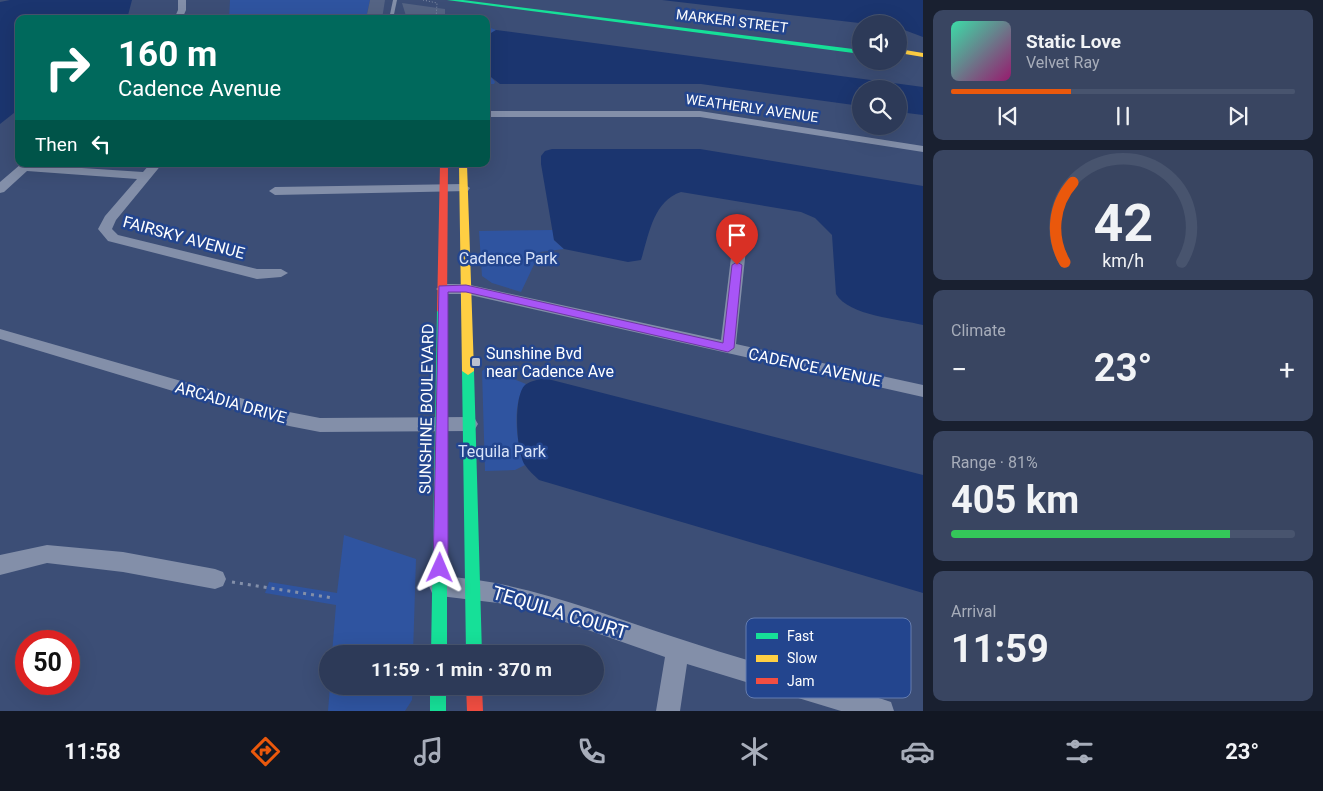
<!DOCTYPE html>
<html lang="en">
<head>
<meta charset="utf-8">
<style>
	:root { --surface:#2d3a58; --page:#394561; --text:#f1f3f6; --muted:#a7adba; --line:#48546e; --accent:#ea580c }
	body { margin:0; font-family:Roboto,sans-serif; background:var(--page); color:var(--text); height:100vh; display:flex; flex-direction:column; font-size:19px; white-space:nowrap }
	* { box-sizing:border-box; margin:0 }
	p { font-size:16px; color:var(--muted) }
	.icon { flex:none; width:28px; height:28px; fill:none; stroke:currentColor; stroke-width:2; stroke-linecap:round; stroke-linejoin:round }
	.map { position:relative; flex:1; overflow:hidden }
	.details { display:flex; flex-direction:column; gap:10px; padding:10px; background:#192030; width:400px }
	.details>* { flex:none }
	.top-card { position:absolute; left:15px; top:15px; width:475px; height:152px; border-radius:10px; box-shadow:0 5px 20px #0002,0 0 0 1px var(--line); background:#00695c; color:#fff; overflow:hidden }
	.fabs { position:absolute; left:852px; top:15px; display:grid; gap:10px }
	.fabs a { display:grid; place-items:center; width:55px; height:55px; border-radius:50%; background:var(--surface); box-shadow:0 5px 20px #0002,0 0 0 1px var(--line); font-size:25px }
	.speed { position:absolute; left:15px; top:630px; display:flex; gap:10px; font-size:25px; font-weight:700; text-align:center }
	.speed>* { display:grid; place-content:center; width:65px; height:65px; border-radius:50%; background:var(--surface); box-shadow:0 5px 20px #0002,0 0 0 1px var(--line); line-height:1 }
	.speed .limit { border:8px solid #d22; background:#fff; color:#111 }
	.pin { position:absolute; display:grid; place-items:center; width:42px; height:42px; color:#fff; margin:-51px -21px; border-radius:50% 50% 50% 0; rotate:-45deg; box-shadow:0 0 5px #0007 }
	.pin .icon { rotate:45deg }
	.me { position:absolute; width:55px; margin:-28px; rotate:1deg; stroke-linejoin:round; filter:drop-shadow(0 0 4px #0008) }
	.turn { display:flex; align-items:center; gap:18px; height:105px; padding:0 20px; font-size:22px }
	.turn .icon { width:65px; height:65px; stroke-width:2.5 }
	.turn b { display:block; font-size:35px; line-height:42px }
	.then { display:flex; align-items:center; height:48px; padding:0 20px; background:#0003; gap:10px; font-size:19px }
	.big { font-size:38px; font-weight:700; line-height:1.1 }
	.details .tile { flex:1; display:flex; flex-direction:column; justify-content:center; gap:8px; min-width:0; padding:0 18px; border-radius:10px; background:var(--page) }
	.details .dial { align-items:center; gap:0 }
	.dial svg { height:130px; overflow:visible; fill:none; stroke:var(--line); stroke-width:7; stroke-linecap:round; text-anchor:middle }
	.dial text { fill:var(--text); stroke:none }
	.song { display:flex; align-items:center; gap:15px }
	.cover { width:60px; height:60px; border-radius:8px; background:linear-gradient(135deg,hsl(160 70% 55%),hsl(320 70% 35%)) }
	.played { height:5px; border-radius:2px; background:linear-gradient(90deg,var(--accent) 35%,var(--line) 35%) }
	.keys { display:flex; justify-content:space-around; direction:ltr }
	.heat { display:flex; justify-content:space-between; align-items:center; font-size:28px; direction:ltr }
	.charge { height:8px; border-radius:4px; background:linear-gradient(90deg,#34c759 81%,var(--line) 0) }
	.trip { position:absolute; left:319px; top:645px; width:285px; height:50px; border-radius:25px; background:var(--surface); box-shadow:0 5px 20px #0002,0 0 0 1px var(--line); font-weight:700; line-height:50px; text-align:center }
	.menu { display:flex; height:80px; justify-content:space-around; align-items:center; background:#121723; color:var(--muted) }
	.menu .icon { width:35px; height:35px }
	.menu .active { color:var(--accent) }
	.menu b { font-size:22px; color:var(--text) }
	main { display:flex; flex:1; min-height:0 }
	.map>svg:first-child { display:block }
	.green { fill:#2f54a0 }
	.water { fill:#1b356f }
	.building { fill:#556484 }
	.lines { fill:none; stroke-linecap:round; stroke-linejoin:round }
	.path-far1 { stroke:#838fa9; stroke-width:1; stroke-dasharray:1 2; stroke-linecap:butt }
	.path { stroke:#838fa9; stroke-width:3; stroke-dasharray:3 5; stroke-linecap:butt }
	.lane { fill:#838fa9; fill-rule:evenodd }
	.street { fill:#838fa9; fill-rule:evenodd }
	.fast { fill:#16e098; fill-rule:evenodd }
	.slow { fill:#ffcf43; fill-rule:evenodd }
	.jam { fill:#f24e42; fill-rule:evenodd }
	.route { fill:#a855f7; stroke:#6d37a1 }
	.poi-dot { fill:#bbc1cf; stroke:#23458e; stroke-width:2 }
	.labels { text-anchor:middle; stroke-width:5; stroke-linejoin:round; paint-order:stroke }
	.far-street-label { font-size:14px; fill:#fff; stroke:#23458e }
	.street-label { font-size:16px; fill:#fff; stroke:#23458e }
	.park-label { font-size:16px; fill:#d8e3f9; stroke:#23458e }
	.poi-label { font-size:16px; fill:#fff; stroke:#23458e; text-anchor:start }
	.near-street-label { font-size:19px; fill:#fff; stroke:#23458e }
	.key { fill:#23458e; stroke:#657db0; stroke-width:1 }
	.key-label { font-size:14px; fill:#fff }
</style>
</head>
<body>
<main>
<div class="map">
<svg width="923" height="711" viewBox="0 0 923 711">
	<rect width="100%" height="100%" fill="#3c4e76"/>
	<path class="green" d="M230 0H370L366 19H229Z
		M486 26 496 30 491 33V77L495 82 494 84H486Z
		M553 230 554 240 564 249 540 252 521 292 492 283 482 276 479 231Z
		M486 368 526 384C511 403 516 443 525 465L515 470 485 471 482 371Z
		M344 535 416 559 413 654H332L336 605 265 593 269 582 337 593Z
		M330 686H413L412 700 405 711H328Z"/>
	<path class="water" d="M10 0H132L127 19H19V109L0 124V2Z
		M662 0H923V37L899 28V24H868Z
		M496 30 923 87V115L899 112V89H861V106L701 84H500L491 77V33Z
		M552 149H700L923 186V325C899 319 849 316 836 294L832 235 815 218 801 212 681 192C653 201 649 235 641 260L628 262 564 249 554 240 541 164V156L545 151Z
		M544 378 923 475V593L539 480C534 475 529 471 525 465 516 452 513 396 525 385 530 381 538 380 544 378Z"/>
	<path class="building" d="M370 0H385L382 19H366Z
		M402 3 445 9V16H406Z"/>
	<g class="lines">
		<path class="path-far1" d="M423 0 437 3 436 19"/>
		<path class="path" d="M232 582 333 598"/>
		<path class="lane" d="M393 0H397L393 19H389Z"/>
		<path class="street" d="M178 0H186V10L182 19H174L178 10Z
			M486 111H700L923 146V152L700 117H486Z
			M21 164 143 172 150 164H162L116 220 112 229 118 235 257 269H281L288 273 281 277 257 279 108 241 98 229 105 216 137 179 27 171 4 192 0 193V182Z
			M464 184 470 188 468 191 275 195 269 191 275 187Z
			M739 245 746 249 736 344 923 385V397L466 294H443L436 289 443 284H466L721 340 732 249Z
			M0 329 289 412 320 418 469 417 475 419 478 424 475 429 469 431 320 432 289 426 0 339Z
			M47 545 123 552 215 569 223 572 226 579 223 586 215 589 123 572 47 563 0 575V555Z
			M440 576C523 581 597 612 674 637 743 660 813 679 882 699L891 702 894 711H841L687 664 680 711H656L665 657 528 609 498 603 440 596 432 593 429 586 432 579Z"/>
		<path class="fast" d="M447 0H463L861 50V54Z
			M442 308 447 311V654H431L437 311Z
			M468 367 474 371 482 654H466L462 371Z
			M430 686H446V711H430Z"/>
		<path class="slow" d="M899 49 923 53V57L899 53Z
			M459 164H467L474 371 468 375 462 371Z"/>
		<path class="jam" d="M440 164H448L447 311 442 314 437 311Z
			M466 686H482L483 711H467Z"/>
	</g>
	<path class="route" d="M737 262 742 265 734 348 728 352 466 292H448V568L445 573 440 575 435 573 433 568 439 286 466 285 723 343 732 265Z"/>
	<rect class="poi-dot" x="471" y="357" width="10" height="10" rx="2.5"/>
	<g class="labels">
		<g class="far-street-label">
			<text transform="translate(732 21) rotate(7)" y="5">MARKERI STREET</text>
			<text transform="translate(752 108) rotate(8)" y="5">WEATHERLY AVENUE</text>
		</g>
		<g class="street-label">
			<text transform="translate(184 237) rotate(15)" y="6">FAIRSKY AVENUE</text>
			<text transform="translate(815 367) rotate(12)" y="6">CADENCE AVENUE</text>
			<text transform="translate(231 402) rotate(16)" y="6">ARCADIA DRIVE</text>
			<text transform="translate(426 409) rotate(-89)" y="6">SUNSHINE BOULEVARD</text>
		</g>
		<g class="park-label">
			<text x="508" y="264">Cadence Park</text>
			<text x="502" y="457">Tequila Park</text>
		</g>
		<g class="poi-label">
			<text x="486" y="359">Sunshine Bvd<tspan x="486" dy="18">near Cadence Ave</tspan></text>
		</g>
		<g class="near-street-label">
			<text transform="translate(560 612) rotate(17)" y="7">TEQUILA COURT</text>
		</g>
	</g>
	<rect x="746" y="618" width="165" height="80" rx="8" class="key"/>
	<rect x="756" y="633" width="22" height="6" fill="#16e098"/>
	<rect x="756" y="655" width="22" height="7" fill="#ffcf43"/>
	<rect x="756" y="678" width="22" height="6" fill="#f24e42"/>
	<g class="key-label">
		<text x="787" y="641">Fast</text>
		<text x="787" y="663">Slow</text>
		<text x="787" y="686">Jam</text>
	</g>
</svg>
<div class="fabs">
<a><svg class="icon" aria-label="sound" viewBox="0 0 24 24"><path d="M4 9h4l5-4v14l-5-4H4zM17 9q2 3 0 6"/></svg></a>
<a><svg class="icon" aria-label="search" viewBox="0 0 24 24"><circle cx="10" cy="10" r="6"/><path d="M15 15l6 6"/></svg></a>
</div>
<div class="speed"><div class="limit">50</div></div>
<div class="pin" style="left:737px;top:265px;background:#d93025"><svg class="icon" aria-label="arrive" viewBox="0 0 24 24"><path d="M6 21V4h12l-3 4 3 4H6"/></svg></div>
<svg class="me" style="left:440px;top:568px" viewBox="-20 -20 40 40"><path d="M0-17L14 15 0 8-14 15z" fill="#a855f7" stroke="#fff" stroke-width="4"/></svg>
<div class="trip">11:59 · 1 min · 370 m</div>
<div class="top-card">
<div class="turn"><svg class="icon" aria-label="right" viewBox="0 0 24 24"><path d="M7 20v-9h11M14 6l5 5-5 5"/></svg><div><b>160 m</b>Cadence Avenue</div></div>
<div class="then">Then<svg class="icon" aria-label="left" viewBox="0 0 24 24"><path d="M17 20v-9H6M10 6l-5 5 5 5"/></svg></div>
</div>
</div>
<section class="details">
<div class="tile">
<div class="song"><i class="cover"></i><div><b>Static Love</b><p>Velvet Ray</p></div></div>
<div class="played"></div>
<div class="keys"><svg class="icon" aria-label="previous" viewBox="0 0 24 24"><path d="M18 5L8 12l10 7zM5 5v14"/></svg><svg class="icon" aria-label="pause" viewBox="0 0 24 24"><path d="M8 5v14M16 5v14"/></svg><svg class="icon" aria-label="next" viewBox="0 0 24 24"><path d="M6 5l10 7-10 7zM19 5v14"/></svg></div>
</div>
<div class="tile dial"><svg viewBox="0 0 100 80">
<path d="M14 69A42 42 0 1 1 86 69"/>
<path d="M14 69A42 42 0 0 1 19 20" stroke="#ea580c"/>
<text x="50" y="56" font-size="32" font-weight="700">42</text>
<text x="50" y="72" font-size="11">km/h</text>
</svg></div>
<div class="tile"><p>Climate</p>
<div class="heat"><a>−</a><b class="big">23°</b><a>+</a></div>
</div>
<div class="tile"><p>Range · 81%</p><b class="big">405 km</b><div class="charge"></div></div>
<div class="tile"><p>Arrival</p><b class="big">11:59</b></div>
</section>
</main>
<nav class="menu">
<b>11:58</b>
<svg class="icon active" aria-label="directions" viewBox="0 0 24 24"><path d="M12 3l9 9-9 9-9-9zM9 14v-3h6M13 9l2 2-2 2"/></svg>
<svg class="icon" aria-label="music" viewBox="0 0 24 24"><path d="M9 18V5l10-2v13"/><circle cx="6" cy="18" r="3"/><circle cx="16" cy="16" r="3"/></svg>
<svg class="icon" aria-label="phone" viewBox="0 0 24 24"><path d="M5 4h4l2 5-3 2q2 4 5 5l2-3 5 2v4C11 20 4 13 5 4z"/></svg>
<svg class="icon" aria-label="climate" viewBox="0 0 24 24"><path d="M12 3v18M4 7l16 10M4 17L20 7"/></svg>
<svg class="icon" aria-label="car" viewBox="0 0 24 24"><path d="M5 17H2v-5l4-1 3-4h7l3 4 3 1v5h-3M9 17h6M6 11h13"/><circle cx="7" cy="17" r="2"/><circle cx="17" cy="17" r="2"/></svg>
<svg class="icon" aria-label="filters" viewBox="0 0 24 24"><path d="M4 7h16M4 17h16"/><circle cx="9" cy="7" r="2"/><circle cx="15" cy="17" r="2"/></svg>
<b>23°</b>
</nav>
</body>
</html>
